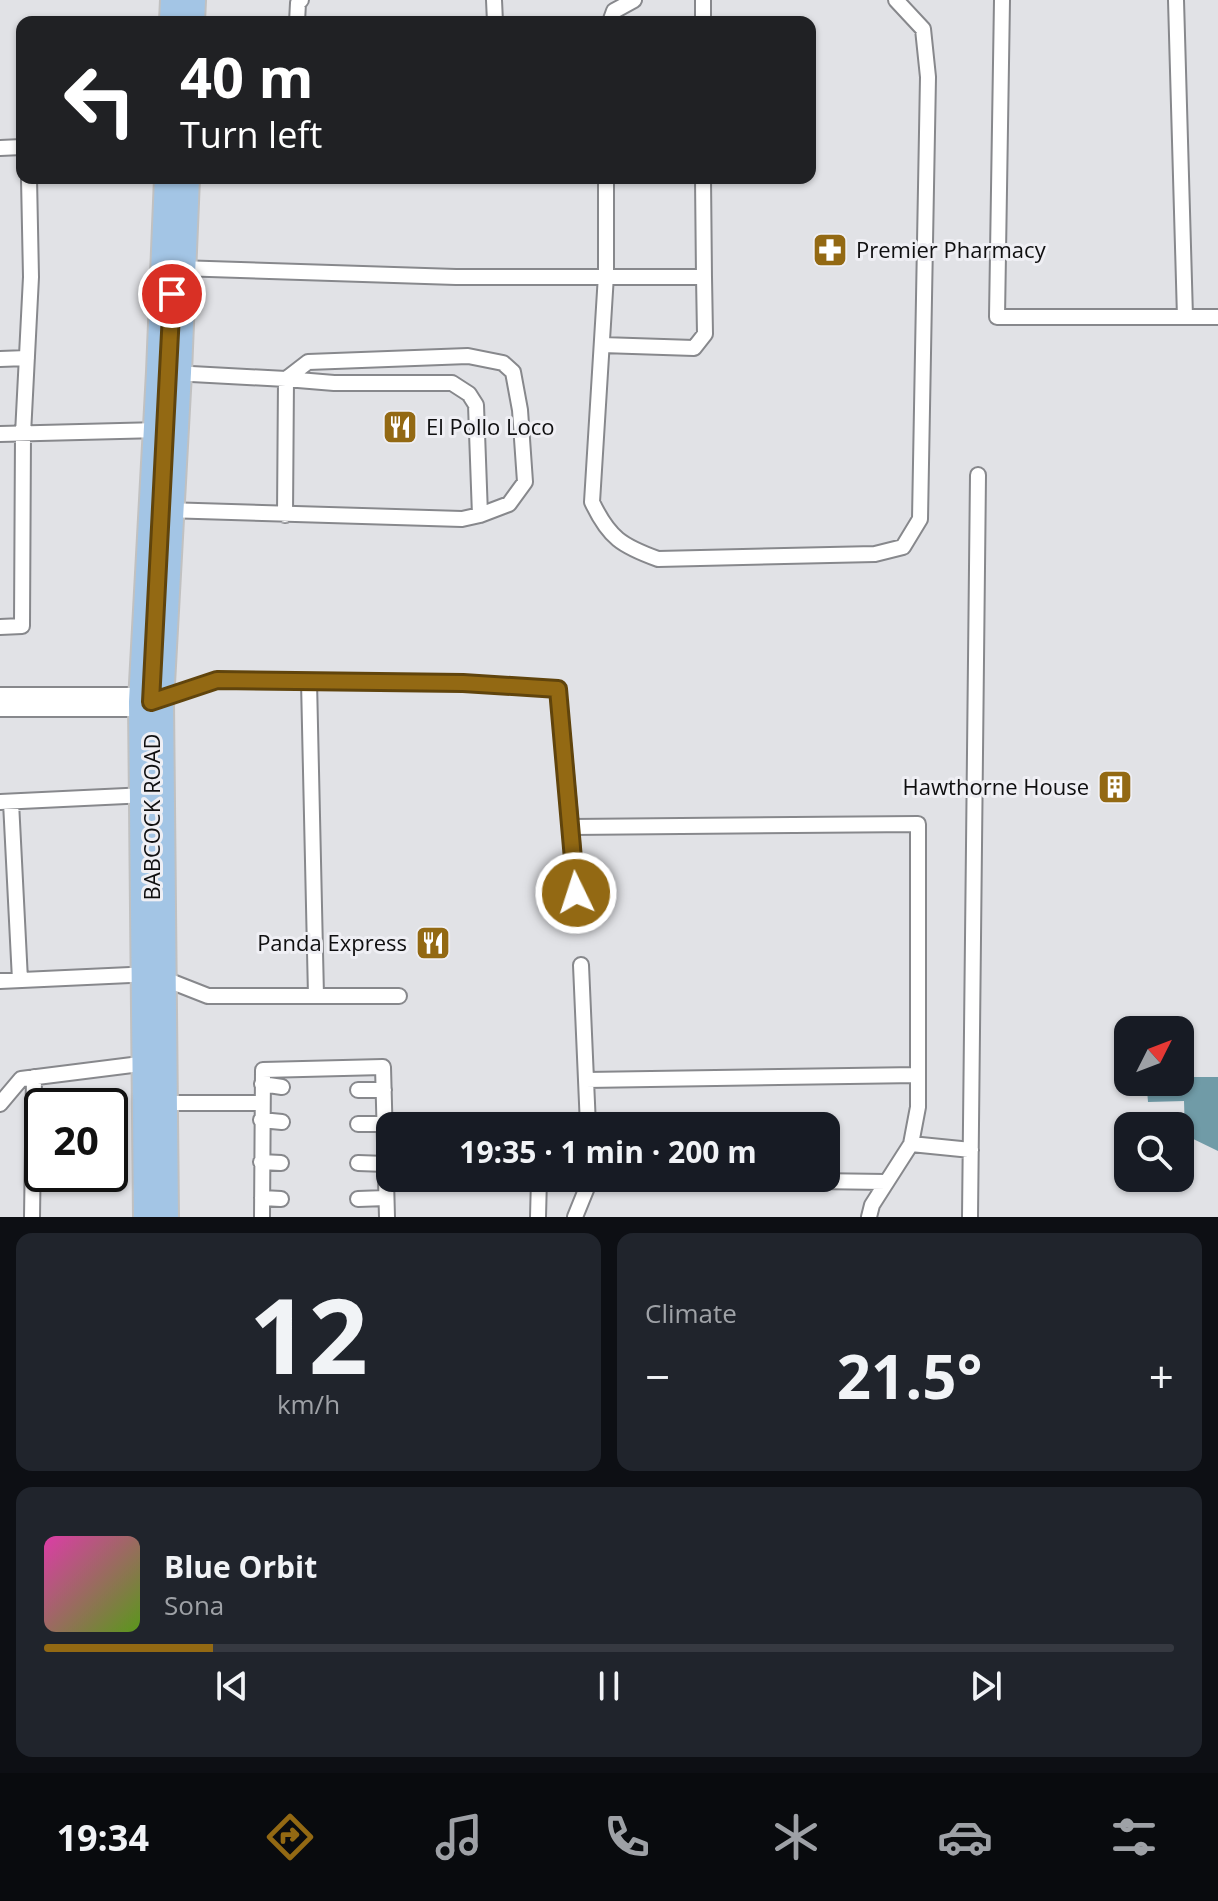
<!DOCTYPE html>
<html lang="en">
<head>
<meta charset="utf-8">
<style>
	:root { --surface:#171b24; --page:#20242c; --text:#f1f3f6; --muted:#9ea1a6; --line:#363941; --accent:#936913 }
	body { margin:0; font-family:"Open Sans",sans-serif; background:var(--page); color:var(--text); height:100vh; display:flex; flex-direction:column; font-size:30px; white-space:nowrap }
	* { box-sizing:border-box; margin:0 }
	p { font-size:26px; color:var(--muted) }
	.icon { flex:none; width:44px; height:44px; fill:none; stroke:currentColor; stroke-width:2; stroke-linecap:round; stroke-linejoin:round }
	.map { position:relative; height:1217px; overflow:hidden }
	.sheet { display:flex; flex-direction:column; gap:16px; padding:16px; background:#0d0f14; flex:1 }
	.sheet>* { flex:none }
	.top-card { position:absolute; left:16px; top:16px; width:800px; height:168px; border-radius:16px; box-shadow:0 2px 6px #0004; background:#202124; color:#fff; overflow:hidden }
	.needle { width:52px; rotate:48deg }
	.buttons { position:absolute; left:1114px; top:1016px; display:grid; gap:16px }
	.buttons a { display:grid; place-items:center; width:80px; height:80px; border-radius:16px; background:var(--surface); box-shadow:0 2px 6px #0004; font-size:40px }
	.speed { position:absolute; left:24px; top:1088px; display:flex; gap:16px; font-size:40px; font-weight:700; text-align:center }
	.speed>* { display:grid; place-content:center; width:104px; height:104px; border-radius:50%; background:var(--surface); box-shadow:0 2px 6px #0004; line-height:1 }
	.speed .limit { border:4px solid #111; border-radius:12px; background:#fff; color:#111 }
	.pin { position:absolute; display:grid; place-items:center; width:68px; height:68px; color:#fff; margin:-34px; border:4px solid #fff; border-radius:50%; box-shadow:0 2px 8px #0007 }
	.me { position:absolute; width:88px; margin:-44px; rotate:356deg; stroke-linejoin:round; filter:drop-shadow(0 0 6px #0008) }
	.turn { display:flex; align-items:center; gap:28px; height:168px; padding:0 32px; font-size:36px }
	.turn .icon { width:104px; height:104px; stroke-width:2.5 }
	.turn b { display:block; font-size:56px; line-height:68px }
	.big { font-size:60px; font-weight:700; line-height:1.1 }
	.sheet .widget { flex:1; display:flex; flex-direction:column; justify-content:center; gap:12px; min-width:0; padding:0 28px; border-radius:16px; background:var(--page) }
	.sheet .dial { align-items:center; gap:0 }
	.dial b { font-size:104px; line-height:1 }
	.song { display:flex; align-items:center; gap:24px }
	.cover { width:96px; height:96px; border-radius:12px; background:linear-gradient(135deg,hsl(320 70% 55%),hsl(90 70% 35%)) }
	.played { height:8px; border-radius:4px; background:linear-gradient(90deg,var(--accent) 15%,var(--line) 15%) }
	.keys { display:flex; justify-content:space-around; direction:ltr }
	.heat { display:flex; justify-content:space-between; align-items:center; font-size:44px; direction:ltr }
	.sheet .tiles { flex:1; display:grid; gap:16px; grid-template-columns:1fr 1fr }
	.widget:last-child { grid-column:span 2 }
	.trip { position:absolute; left:376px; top:1112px; width:464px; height:80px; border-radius:16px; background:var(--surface); box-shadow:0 2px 6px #0004; font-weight:700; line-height:80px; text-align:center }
	.menu { display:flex; height:128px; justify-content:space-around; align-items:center; background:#090b0e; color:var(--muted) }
	.menu .icon { width:56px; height:56px }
	.menu .selected { color:var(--accent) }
	.menu b { font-size:36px; color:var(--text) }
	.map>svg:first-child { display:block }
	.water { fill:#709ba7 }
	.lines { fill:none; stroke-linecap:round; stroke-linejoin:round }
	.service-casing { stroke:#87888c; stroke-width:18 }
	.minor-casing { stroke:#87888c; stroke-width:32 }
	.primary-casing { stroke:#c1c1c1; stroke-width:48 }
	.service { stroke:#fff; stroke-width:14 }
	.minor { stroke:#fff; stroke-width:28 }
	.primary { stroke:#a3c5e5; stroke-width:44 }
	.route-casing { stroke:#60440c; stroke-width:20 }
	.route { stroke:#936913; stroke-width:14 }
	.labels { text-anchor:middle; stroke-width:6; stroke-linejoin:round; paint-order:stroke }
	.poi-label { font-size:22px; fill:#0f0f10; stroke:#efeff4; text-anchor:start }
	.street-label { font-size:22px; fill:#0f0f10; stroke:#efeff4 }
</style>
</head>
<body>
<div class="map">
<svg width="1218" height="1217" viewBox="0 0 1218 1217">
	<rect width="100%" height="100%" fill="#e1e2e6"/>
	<path class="water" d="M1180 1077H1218V1151L1185 1135 1184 1101 1148 1102 1147 1090 1155 1089 1154 1082H1180Z"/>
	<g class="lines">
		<g class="service-casing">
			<path id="service" d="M494 0 495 22
				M703 0V22
				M1002 0 997 317H1218
				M1176 0 1185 317
				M297 22 298 3 301 0
				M610 22 614 11 634 0
				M0 148 22 147
				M606 178V275L592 502C609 538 622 546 658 559L875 554 903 547 920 519 928 77 923 29 896 0
				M178 268 456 277H704L703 178
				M602 345 694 348 705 334 704 277
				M0 359 27 358
				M0 434 160 430
				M165 510 462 519 480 515 509 504 525 482 520 410 513 372 503 363 468 356 308 362 286 379 173 373
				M285 515 286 379 334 383H452L469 394 476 405 480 515
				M0 627 22 626 23 434 31 277 29 178
				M309 681 316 996
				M155 700 217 680 463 683 558 689 571 827 918 824V1107L911 1144 872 1205 869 1217
				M0 802 147 795
				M11 802 20 980
				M571 827 576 893
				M581 965 588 1126
				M0 981 152 974 208 996H399
				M586 1080 918 1075
				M262 1084 282 1087
				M358 1090H384
				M161 1103H261
				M0 1104 21 1079 148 1063
				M261 1120 282 1122
				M358 1124H384
				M911 1144 971 1150
				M261 1162 281 1163
				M358 1163 386 1164
				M590 1178 886 1182
				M262 1198 281 1199
				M358 1199 386 1198
				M32 1217 34 1077
				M262 1217 263 1070 383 1067 387 1217
				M538 1217 539 1178
				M575 1217 590 1180
				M970 1217 978 475"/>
		</g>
		<g class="minor-casing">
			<path id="minor" d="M0 702H151"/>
		</g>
		<g class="primary-casing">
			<path id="primary" d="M182 22 183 0
				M156 1217 151 702 169 372 177 178"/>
		</g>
		<use href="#service" class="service"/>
		<use href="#minor" class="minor"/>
		<use href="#primary" class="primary"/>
	</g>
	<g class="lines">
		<g class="route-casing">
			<path id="route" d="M172 294 151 702 217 680 463 683 558 689 576 893"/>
		</g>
		<use href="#route" class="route"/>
	</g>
	<defs>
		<g id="pharmacy-square" transform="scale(1.8)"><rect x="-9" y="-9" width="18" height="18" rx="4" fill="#936913" stroke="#efeff4"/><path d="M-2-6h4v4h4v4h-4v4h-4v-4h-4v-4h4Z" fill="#fff"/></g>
		<g id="restaurant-square" transform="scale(1.8)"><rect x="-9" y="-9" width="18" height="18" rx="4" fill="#936913" stroke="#efeff4"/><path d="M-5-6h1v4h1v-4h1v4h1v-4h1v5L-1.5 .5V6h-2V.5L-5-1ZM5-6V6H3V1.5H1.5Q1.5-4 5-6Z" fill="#fff"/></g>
		<g id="building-square" transform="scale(1.8)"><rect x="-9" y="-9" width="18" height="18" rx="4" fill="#936913" stroke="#efeff4"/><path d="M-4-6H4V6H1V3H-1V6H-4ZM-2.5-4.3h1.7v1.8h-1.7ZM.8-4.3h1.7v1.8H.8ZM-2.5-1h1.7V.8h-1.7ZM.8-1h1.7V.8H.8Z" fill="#fff"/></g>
	</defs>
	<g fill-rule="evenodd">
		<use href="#pharmacy-square" x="830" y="250"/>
		<use href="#restaurant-square" x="400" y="427"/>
		<use href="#building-square" x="1115" y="787"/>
		<use href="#restaurant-square" x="433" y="943"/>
	</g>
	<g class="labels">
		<g class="poi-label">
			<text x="856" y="258">Premier Pharmacy</text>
			<text x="426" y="435">El Pollo Loco</text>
			<text x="1089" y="795" text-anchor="end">Hawthorne House</text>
			<text x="407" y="951" text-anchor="end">Panda Express</text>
		</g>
		<g class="street-label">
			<text transform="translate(152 817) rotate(-90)" y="8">BABCOCK ROAD</text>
		</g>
	</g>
</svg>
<div class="buttons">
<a><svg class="needle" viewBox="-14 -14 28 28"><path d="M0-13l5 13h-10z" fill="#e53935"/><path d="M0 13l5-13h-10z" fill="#9ea1a6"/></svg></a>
<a><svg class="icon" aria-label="search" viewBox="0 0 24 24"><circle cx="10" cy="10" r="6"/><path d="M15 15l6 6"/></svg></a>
</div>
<div class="speed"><div class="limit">20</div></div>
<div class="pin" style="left:172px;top:294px;background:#d93025"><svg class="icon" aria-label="arrive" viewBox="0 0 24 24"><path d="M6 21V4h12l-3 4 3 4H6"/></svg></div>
<svg class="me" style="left:576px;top:893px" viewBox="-20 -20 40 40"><circle r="17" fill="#936913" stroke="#fff" stroke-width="3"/><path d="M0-11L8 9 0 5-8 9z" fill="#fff"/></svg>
<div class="trip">19:35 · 1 min · 200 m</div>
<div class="top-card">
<div class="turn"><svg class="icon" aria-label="left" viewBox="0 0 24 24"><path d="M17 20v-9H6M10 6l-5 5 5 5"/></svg><div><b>40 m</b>Turn left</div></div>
</div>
</div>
<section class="sheet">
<div class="tiles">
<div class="widget dial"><b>12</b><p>km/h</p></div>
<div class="widget"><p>Climate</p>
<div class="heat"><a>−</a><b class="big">21.5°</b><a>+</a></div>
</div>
<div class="widget">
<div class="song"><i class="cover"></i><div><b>Blue Orbit</b><p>Sona</p></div></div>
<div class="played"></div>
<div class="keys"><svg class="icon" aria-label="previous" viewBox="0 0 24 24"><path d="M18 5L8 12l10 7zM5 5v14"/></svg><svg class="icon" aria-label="pause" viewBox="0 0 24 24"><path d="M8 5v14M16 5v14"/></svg><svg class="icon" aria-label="next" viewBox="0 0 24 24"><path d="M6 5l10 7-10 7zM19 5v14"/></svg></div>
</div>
</div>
</section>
<nav class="menu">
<b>19:34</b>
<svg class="icon selected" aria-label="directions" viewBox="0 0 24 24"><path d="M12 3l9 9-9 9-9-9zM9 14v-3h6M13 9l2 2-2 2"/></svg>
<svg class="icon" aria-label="music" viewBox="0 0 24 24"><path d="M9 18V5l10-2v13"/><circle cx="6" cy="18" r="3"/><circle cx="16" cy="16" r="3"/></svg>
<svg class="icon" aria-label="phone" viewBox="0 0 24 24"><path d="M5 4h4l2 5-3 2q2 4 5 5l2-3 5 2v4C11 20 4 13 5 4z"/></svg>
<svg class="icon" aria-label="climate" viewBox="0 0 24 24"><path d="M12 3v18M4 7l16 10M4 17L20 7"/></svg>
<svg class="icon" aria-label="car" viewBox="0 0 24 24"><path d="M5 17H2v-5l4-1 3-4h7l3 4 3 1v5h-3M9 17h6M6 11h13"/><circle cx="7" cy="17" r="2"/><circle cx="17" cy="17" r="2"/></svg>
<svg class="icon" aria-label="filters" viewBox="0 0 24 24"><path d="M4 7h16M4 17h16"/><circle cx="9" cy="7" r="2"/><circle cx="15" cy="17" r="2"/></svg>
</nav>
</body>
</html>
